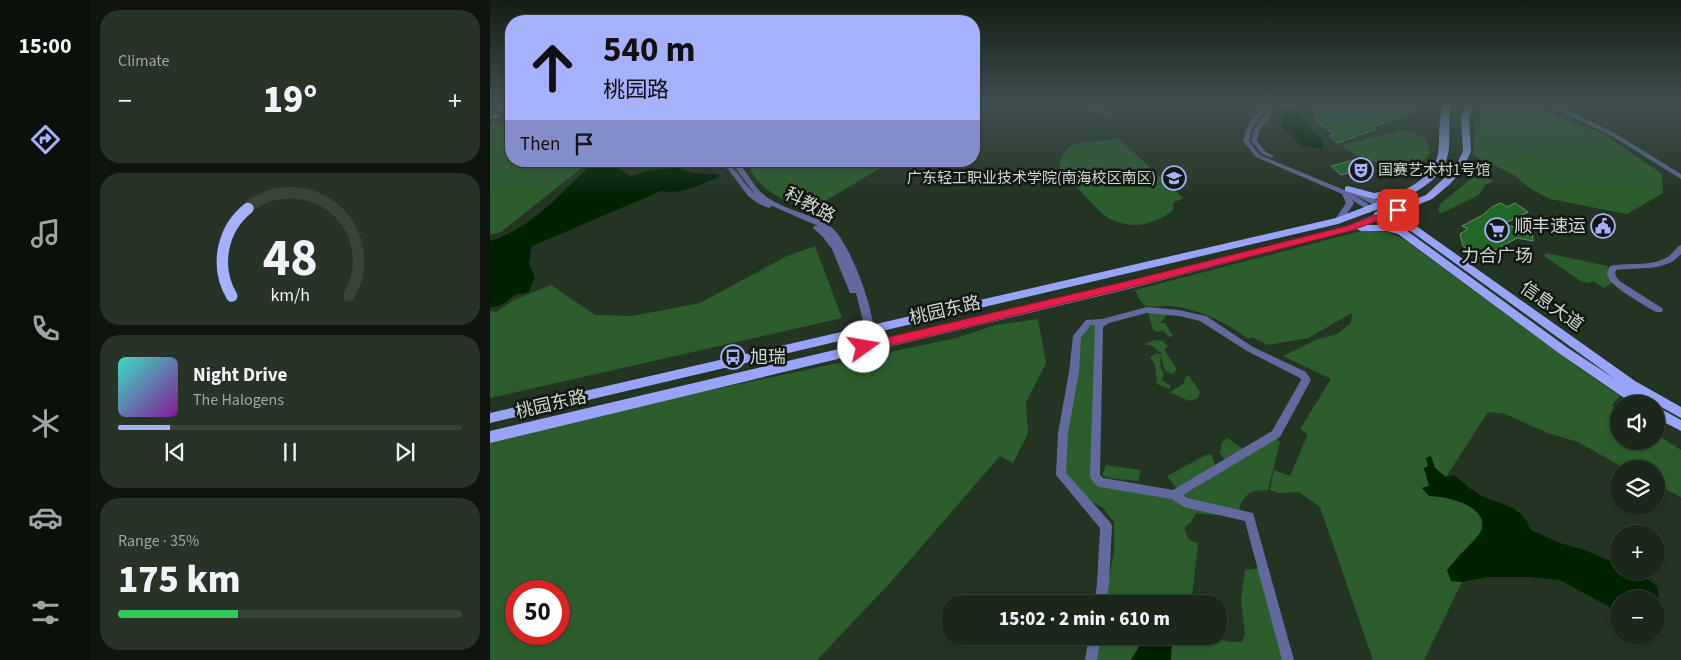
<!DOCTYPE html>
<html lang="en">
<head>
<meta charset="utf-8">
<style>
	:root { --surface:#1b271a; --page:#283327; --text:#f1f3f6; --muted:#a0a5a2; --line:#394439; --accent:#a6b1fc }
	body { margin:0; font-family:"Source Sans 3","Noto Sans SC",sans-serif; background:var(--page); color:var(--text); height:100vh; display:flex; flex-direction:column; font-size:19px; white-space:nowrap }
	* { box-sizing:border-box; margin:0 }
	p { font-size:16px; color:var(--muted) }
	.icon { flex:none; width:28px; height:28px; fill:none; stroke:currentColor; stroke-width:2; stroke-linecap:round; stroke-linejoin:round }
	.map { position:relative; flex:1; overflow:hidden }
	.sheet { display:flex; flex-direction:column; gap:10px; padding:10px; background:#0f150e; width:400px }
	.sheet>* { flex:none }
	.hud { position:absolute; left:15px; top:15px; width:475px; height:152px; border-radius:20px; box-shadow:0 1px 4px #0004,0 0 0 1px var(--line); background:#a6b1fc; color:#111; overflow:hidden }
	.controls { position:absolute; left:1120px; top:395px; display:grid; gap:10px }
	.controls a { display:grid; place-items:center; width:55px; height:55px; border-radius:50%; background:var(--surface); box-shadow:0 1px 4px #0004,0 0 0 1px var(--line); font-size:25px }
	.speed { position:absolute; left:15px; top:580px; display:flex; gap:10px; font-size:25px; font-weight:700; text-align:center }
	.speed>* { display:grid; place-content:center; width:65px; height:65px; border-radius:50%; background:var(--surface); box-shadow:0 1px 4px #0004,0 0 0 1px var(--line); line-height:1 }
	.speed .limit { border:8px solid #d22; background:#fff; color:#111 }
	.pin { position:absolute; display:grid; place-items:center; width:42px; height:42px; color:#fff; margin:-21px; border-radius:10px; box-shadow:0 2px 8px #0006 }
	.me { position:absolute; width:55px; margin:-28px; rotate:77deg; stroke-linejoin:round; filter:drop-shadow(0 0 4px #0008) }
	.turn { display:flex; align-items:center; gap:18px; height:105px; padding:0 15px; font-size:22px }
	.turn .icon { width:65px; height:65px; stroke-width:2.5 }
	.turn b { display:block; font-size:35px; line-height:42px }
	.then { display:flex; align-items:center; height:48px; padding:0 15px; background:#0003; gap:10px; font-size:19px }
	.big { font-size:38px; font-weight:800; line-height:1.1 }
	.sheet .widget { flex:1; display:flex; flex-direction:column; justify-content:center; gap:8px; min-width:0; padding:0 18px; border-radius:20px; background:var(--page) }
	.sheet .dial { align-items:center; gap:0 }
	.dial svg { height:130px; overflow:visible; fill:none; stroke:var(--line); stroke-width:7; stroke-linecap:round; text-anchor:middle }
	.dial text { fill:var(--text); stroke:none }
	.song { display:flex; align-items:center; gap:15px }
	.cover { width:60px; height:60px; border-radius:8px; background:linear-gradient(135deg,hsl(170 70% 55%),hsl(290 70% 35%)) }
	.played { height:5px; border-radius:2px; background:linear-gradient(90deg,var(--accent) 15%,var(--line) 15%) }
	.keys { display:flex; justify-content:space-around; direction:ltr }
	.heat { display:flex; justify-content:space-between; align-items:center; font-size:28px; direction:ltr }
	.charge { height:8px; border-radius:4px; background:linear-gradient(90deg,#34c759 35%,var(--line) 0) }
	.trip { position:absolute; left:452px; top:595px; width:285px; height:50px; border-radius:20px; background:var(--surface); box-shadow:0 1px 4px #0004,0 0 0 1px var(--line); font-weight:800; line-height:50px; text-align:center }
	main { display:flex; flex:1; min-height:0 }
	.tabs { display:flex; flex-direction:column; width:90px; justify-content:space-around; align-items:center; background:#0b100a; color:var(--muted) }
	.tabs .icon { width:35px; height:35px }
	.tabs .on { color:var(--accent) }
	.tabs b { font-size:22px; color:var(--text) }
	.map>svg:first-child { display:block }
	.green { fill:#2c5e2d; fill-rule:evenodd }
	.water { fill:#002201 }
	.building { fill:#206825; stroke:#748773 }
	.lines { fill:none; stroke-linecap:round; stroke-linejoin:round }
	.minor { fill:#61699d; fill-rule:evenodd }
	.major { fill:#98a3f9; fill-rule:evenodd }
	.rail-casing { stroke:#9da99d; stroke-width:2.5 }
	.rail { stroke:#121912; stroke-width:1; stroke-dasharray:4.5; stroke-linecap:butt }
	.route { fill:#e11d48; stroke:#92132f }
	.labels { text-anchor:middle; stroke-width:5; stroke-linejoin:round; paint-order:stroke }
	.far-poi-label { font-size:15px; fill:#cfd9cf; stroke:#121912; text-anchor:start }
	.street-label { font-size:18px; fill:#cfd9cf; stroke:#121912 }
	.poi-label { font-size:18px; fill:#cfd9cf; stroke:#121912; text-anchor:end }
</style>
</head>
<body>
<main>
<nav class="tabs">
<b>15:00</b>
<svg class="icon on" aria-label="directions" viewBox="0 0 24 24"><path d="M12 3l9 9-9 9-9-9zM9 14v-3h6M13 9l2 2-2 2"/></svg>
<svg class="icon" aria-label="music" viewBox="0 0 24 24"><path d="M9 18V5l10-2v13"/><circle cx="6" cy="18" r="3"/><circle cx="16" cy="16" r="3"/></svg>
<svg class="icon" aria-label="phone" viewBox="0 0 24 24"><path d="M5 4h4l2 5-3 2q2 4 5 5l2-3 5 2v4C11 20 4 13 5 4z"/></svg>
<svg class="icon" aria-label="climate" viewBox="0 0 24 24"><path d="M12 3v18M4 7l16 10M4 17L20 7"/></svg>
<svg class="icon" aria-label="car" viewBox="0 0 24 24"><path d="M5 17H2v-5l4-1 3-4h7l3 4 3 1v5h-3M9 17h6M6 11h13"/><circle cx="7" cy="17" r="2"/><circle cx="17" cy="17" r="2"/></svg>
<svg class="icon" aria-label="filters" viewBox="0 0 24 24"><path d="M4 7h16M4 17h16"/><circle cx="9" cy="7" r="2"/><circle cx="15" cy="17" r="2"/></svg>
</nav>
<section class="sheet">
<div class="widget"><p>Climate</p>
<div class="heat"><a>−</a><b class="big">19°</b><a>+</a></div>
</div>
<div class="widget dial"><svg viewBox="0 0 100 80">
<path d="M14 69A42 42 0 1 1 86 69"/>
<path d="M14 69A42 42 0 0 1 24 15" stroke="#a6b1fc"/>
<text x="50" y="56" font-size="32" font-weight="700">48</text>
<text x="50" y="72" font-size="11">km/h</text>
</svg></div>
<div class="widget">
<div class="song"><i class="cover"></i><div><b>Night Drive</b><p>The Halogens</p></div></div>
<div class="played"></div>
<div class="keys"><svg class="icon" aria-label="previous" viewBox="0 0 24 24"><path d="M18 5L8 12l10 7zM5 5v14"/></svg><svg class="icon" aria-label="pause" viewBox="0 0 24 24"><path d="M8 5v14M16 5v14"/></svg><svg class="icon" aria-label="next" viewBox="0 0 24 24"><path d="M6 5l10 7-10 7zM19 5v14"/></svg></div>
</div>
<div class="widget"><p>Range · 35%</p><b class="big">175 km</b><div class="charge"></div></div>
</section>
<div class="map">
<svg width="1191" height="660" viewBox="0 0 1191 660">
	<rect width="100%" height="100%" fill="#243423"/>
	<path class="green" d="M994 104H1047L1066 116 1114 134 1172 174 1173 193 1137 214 1060 199 1041 189 1024 175 983 155 985 122Z
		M21 119V161H93L94 166 11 232 0 235V124Z
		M915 130 936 137 940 152 934 161C901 169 884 166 854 148L853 144C875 141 894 133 915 130Z
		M628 138 693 198 683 203V210C664 226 640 230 618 218 607 211 580 179 569 167 576 132 603 146 628 138Z
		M252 161H402L320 210C291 199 271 192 257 164Z
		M989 172 1004 181 995 185 989 195 952 213 948 211 950 204Z
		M875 230 898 232 914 239 1086 366 1130 396 1122 405 1129 410V441H1166V434L1191 450V497L1166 484V469H1136L1088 442 1058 433 1015 414 998 412 956 477 945 468 938 466 934 468 939 486 932 488 939 496C955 496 997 505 992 529 989 540 973 549 967 558 963 564 962 574 961 581L972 582 934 660H883L830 507 809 492 789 493 780 490 784 470 800 476 818 434 810 429 841 379 793 356 828 339 847 334 861 323 862 313 818 338 778 345 762 337 758 339C737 322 710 310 683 306 675 305 664 308 656 306 650 303 648 295 645 290Z
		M325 246 352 318 0 398V311L6 312 24 300 61 285 105 315 142 316 210 303 297 256Z
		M1056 253 1118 266V277L1122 283 1114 288 1103 281 1098 283 1092 282 1054 256Z
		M658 313 678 314 670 323H675L683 336 679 337 673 330 667 332 663 330Z
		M548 319 556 363 536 402 538 433 523 463 510 456 399 584 327 660H0V443L188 397 466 338 506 325ZM26 591H69V634H26Z
		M611 322 606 476 677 496 693 505 737 516 706 513 701 522 694 528 699 540 708 543 701 604H614L624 551V522L612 507 595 499 571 475 587 336 601 325Z
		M666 340 673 341 679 347H675V351L687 369 683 374 675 371 671 356 670 366 674 374 672 380 681 386 679 389 667 384 665 365 660 357 667 353 671 355V353L662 346 654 344Z
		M698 375 710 392 708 398 699 401 680 392 693 384 695 378Z
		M786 437 790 442 778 490C761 490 754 493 749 510L689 498Z
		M737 438 756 451 736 462 730 453 732 442Z
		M721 454 725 465 687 489 677 476 716 455Z
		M616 465 651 470 648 481 619 478 612 475Z
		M770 568 796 660H681L682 636H715L740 642H752L755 634 751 600 755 570Z
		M608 636H647L650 645 641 660H603Z"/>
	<path class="water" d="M793 104H805C810 119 821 130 833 140V149L811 146 792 127Z
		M103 161H127L128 162 124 166 141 176 161 170 187 168 202 173 227 174 230 176C211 185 192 195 171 191L42 246 39 263 45 277 39 292 26 294 12 305 0 308V241C40 229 67 197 97 169Z
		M941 456 945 468 956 477 964 475C971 480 977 487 985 492 1007 506 1029 501 1041 530L1070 543 1092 549 1129 565V571H1145L1167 586 1169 599 1166 602V599H1129V609H1123L1070 580 1041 577H997L972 582 961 581 957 570C963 562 990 536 992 529 998 505 955 496 939 496L932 488 939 486 934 468 938 466 936 458Z
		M647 636H682L681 660H641L650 645Z"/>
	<path class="building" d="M835 104H917L927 110 883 127 886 129 848 143 839 136 845 134 831 125 825 117 829 115 820 110Z
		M864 160 882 176 872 179 861 178 859 173 851 175 841 166Z
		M1011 203 1017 207 1025 203 1038 212 1013 224 1042 232 1043 241 1027 238 990 258 973 246 970 234 978 229 972 226 993 215 1002 207Z"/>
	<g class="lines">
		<path class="minor" d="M592 104H601L622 115 617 116Z
			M768 104H774L775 111 762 129 759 141 770 155 859 192V189H865L894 203V207H888L862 194 885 208 884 210H878L862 200 864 203 851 223H845L844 221 856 203 852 194 766 157 753 141 756 129 769 111Z
			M775 104H781L783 112 769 131 767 141 776 152 784 156 781 158 772 154 761 141 763 131 777 112Z
			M1056 104H1065L1126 134 1191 174V179L1122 136Z
			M1187 104H1191V107Z
			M215 161C249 161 244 174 265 194L246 169 236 161 247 162C258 172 263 186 274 195 293 210 320 213 340 226 358 238 385 310 383 331 383 337 380 344 377 349H371L370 347 375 329 366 293H360L342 249 332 236 323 228 324 226H328L282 206 279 208 269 204 258 196 238 169Z
			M1191 245V254C1177 272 1147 267 1126 270 1124 276 1127 278 1131 282L1172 308 1173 310 1172 312H1166C1156 306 1121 287 1118 277 1116 273 1118 270 1120 266 1138 262 1159 267 1176 258 1182 255 1185 248 1191 245Z
			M657 307 689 310 716 316 763 347 816 372 821 380 790 437 693 495 697 498 763 513 804 660H792L755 521 694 507 682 499 610 487C605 485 602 481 600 476L605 325H601L591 337 589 372 578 433 576 473 620 522 622 526 619 584 616 604H604L607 584 610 528 566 475 568 433 579 372 583 336 596 320 612 319ZM657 313 689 316 710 321 757 351 810 378 811 380 782 431 683 490 613 478 610 475 613 327 619 323Z
			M599 636H611L607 660H595Z"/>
		<path class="major" d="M953 104H961C958 119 960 132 959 147 957 181 921 195 894 207L902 208 936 195 965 168 973 151 971 118 975 104H983L979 118 981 151 973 169 960 184 942 199 908 213 1145 381 1191 407V418L1146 393 1157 400 1159 404H1143L1070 354 908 234 897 231H871L867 229 634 290 0 443V431L634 282 857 226 884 215 885 212 894 211 892 209 894 207 848 224 0 423V413L846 218 903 196 884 199 855 191V187L858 186 884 193 909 189 913 191C964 164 942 148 953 104ZM900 216 1125 379 1078 348 898 217ZM890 220 896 225H877Z
			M1166 406 1191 420V431L1166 418Z"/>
		<g class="rail-casing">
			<path id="rail" d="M0 118 7 116"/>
		</g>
		<use href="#rail" class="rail"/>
	</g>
	<linearGradient id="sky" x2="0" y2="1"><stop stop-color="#141d13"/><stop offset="0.53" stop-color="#3f5050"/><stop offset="1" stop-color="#3f5050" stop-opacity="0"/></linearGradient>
	<rect width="1191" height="197" fill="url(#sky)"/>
	<path class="route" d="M908 207 911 208V212L860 231 634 289 374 352 369 347 374 343 634 282 857 226Z"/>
	<defs>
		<g id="theatre-ring" transform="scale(1.25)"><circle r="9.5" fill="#121912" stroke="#a6b1fc" stroke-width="1.5"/><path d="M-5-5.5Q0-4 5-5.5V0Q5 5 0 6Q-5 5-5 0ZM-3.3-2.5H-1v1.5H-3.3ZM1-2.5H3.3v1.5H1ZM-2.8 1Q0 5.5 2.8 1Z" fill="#a6b1fc"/></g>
		<g id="university-ring" transform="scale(1.25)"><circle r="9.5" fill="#121912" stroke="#a6b1fc" stroke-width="1.5"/><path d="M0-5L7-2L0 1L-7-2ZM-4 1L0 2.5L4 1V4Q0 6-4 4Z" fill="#a6b1fc"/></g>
		<g id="civic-ring" transform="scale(1.25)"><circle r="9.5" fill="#121912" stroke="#a6b1fc" stroke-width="1.5"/><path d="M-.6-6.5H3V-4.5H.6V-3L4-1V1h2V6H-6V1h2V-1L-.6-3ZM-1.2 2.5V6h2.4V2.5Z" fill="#a6b1fc"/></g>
		<g id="supermarket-ring" transform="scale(1.25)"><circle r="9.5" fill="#121912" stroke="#a6b1fc" stroke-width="1.5"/><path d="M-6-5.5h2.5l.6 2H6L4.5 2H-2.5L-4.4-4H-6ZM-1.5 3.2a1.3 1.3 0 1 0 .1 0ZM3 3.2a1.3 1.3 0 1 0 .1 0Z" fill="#a6b1fc"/></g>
		<g id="bus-ring" transform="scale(1.25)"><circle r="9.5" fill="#121912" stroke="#a6b1fc" stroke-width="1.5"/><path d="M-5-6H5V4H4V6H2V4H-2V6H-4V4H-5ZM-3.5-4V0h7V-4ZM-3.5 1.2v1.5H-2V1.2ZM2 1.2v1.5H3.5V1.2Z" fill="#a6b1fc"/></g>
	</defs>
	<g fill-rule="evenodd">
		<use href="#theatre-ring" x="871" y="170"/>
		<use href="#university-ring" x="684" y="178"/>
		<use href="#civic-ring" x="1113" y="226"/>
		<use href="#supermarket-ring" x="1007" y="230"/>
		<use href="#bus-ring" x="243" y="357"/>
	</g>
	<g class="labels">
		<g class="far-poi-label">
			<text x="888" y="175">国赛艺术村1号馆</text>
			<text x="666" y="183" text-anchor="end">广东轻工职业技术学院(南海校区南区)</text>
		</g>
		<g class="street-label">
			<text transform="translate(320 205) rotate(28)" y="6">科教路</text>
			<text transform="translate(1062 306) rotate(35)" y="6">信息大道</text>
			<text transform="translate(455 310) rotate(-13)" y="6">桃园东路</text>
			<text transform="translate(61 404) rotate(-13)" y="6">桃园东路</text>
		</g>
		<g class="poi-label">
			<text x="1096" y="232">顺丰速运</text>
			<text x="1007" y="262" text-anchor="middle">力合广场</text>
			<text x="260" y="363" text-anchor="start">旭瑞</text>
		</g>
	</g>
</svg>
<div class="controls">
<a><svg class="icon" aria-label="sound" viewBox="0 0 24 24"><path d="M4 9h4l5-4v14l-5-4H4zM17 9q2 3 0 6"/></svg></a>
<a><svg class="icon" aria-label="layers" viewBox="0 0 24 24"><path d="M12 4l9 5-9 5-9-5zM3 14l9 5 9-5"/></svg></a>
<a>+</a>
<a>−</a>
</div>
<div class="speed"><div class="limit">50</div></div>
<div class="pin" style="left:908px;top:210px;background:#d93025"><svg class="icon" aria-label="arrive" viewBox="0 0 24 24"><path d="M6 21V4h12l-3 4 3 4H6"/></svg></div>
<svg class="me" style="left:374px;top:347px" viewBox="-20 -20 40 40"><circle r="19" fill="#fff"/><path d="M0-13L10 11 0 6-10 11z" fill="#e11d48"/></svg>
<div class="trip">15:02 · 2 min · 610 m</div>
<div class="hud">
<div class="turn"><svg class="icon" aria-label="ahead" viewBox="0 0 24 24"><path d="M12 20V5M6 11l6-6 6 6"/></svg><div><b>540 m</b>桃园路</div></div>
<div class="then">Then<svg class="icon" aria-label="arrive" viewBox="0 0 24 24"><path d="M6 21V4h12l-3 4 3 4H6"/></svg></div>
</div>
</div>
</main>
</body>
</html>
